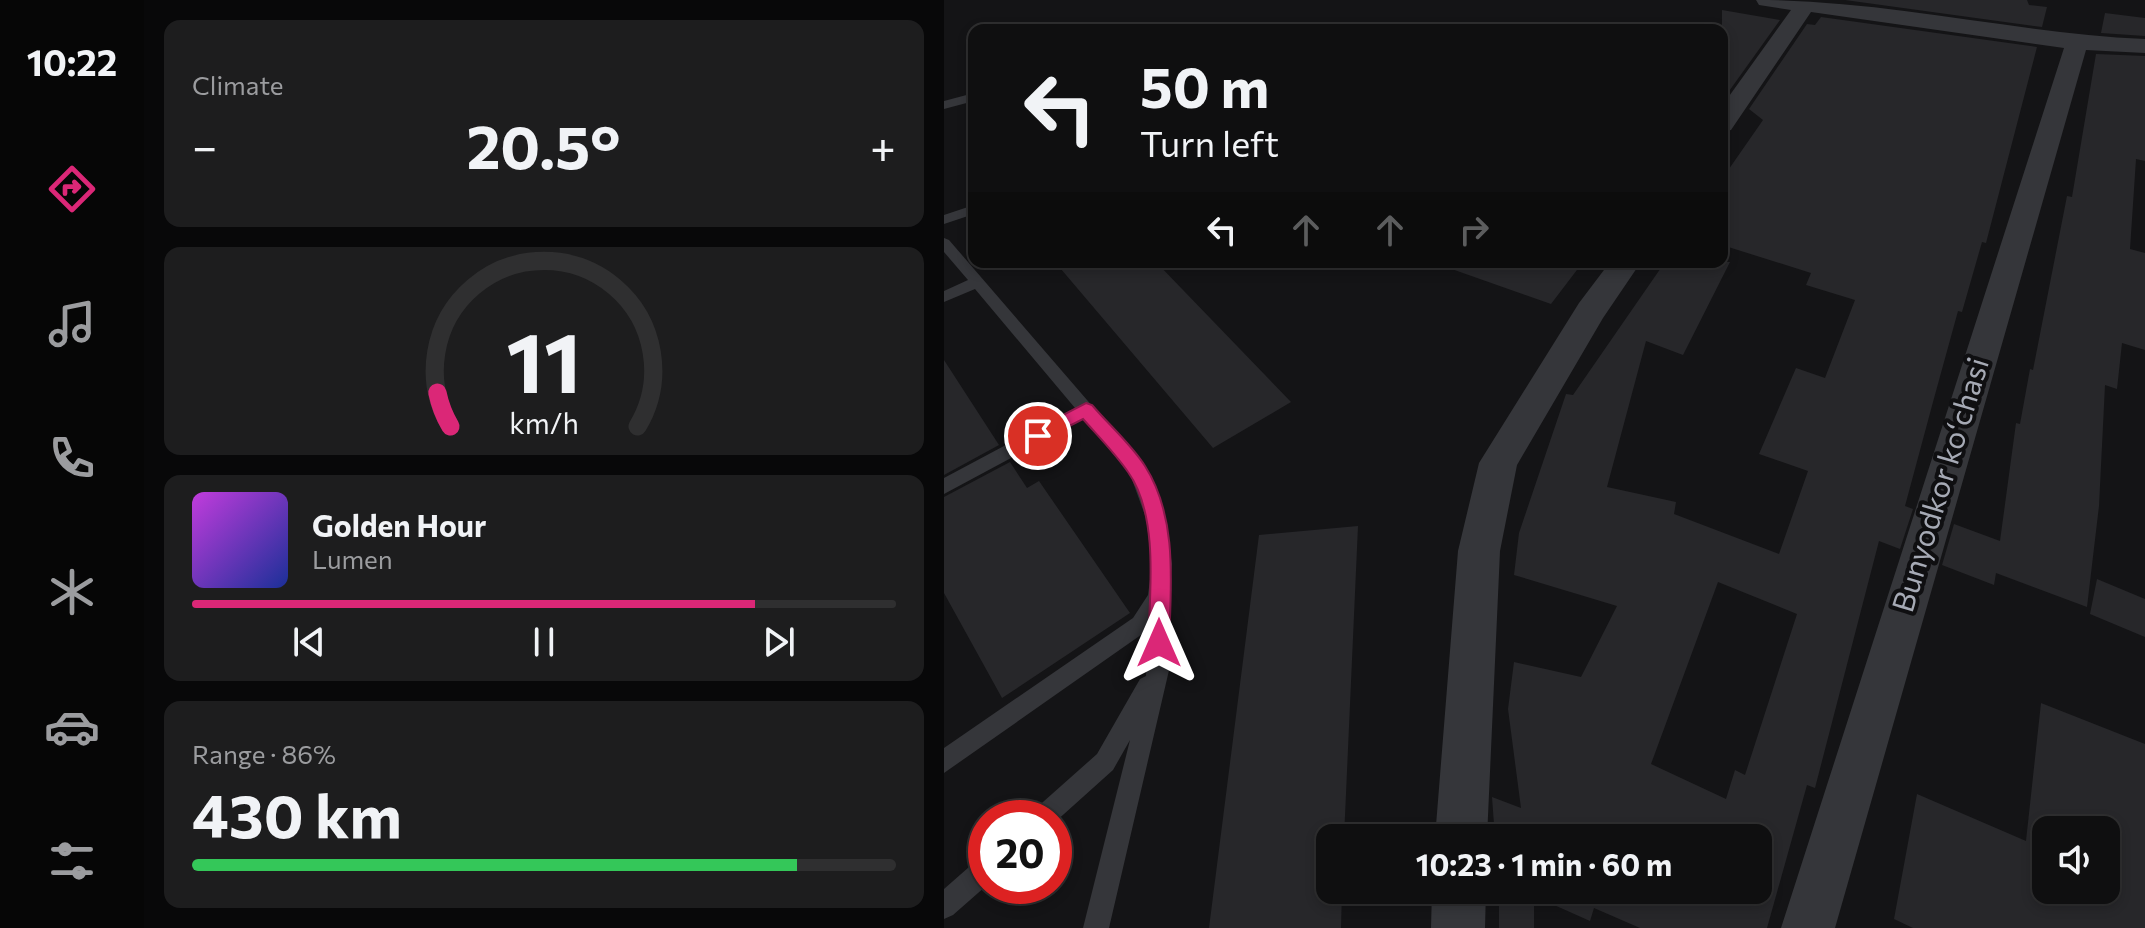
<!DOCTYPE html>
<html lang="en">
<head>
<meta charset="utf-8">
<style>
	:root { --surface:#0f0f10; --page:#1d1d1e; --text:#f1f3f6; --muted:#9b9c9f; --line:#2f2f30; --accent:#db2777 }
	body { margin:0; font-family:Commissioner,sans-serif; background:var(--page); color:var(--text); height:100vh; display:flex; flex-direction:column; font-size:30px; white-space:nowrap }
	* { box-sizing:border-box; margin:0 }
	p { font-size:26px; color:var(--muted) }
	.icon { flex:none; width:44px; height:44px; fill:none; stroke:currentColor; stroke-width:2; stroke-linecap:round; stroke-linejoin:round }
	.map { position:relative; flex:1; overflow:hidden }
	.drawer { display:flex; flex-direction:column; gap:20px; padding:20px; background:#080809; width:800px }
	.drawer>* { flex:none }
	.top-card { position:absolute; left:24px; top:24px; width:760px; height:244px; border-radius:16px; box-shadow:0 4px 12px #0003,0 0 0 2px var(--line); background:#0f0f10; color:var(--text); overflow:hidden }
	.controls { position:absolute; left:1088px; top:816px; display:grid; gap:16px }
	.controls a { display:grid; place-items:center; width:88px; height:88px; border-radius:16px; background:var(--surface); box-shadow:0 4px 12px #0003,0 0 0 2px var(--line); font-size:40px }
	.speed { position:absolute; left:24px; top:800px; display:flex; gap:16px; font-size:40px; font-weight:700; text-align:center }
	.speed>* { display:grid; place-content:center; width:104px; height:104px; border-radius:50%; background:var(--surface); box-shadow:0 4px 12px #0003,0 0 0 2px var(--line); line-height:1 }
	.speed .limit { border:12px solid #d22; background:#fff; color:#111 }
	.pin { position:absolute; display:grid; place-items:center; width:68px; height:68px; color:#fff; margin:-34px; border:4px solid #fff; border-radius:50%; box-shadow:0 2px 8px #0007 }
	.me { position:absolute; width:88px; margin:-44px; rotate:0deg; stroke-linejoin:round; filter:drop-shadow(0 0 6px #0008) }
	.turn { display:flex; align-items:center; gap:28px; height:168px; padding:0 40px; font-size:36px }
	.turn .icon { width:104px; height:104px; stroke-width:2.5 }
	.turn b { display:block; font-size:56px; line-height:68px }
	.lanes { display:flex; align-items:center; height:76px; padding:0 40px; background:#0003; justify-content:center; gap:40px; direction:ltr }
	.lanes .off { opacity:.35 }
	.big { font-size:60px; font-weight:700; line-height:1.1 }
	.drawer .widget { flex:1; display:flex; flex-direction:column; justify-content:center; gap:12px; min-width:0; padding:0 28px; border-radius:16px; background:var(--page) }
	.drawer .dial { align-items:center; gap:0 }
	.dial svg { height:208px; overflow:visible; fill:none; stroke:var(--line); stroke-width:7; stroke-linecap:round; text-anchor:middle }
	.dial text { fill:var(--text); stroke:none }
	.song { display:flex; align-items:center; gap:24px }
	.cover { width:96px; height:96px; border-radius:12px; background:linear-gradient(135deg,hsl(290 70% 55%),hsl(230 70% 35%)) }
	.played { height:8px; border-radius:4px; background:linear-gradient(90deg,var(--accent) 80%,var(--line) 80%) }
	.keys { display:flex; justify-content:space-around; direction:ltr }
	.heat { display:flex; justify-content:space-between; align-items:center; font-size:44px; direction:ltr }
	.charge { height:12px; border-radius:6px; background:linear-gradient(90deg,#34c759 86%,var(--line) 0) }
	.trip { position:absolute; left:372px; top:824px; width:456px; height:80px; border-radius:16px; background:var(--surface); box-shadow:0 4px 12px #0003,0 0 0 2px var(--line); font-weight:700; line-height:80px; text-align:center }
	main { display:flex; flex:1; min-height:0 }
	.tab-bar { display:flex; flex-direction:column; width:144px; justify-content:space-around; align-items:center; background:#060606; color:var(--muted) }
	.tab-bar .icon { width:56px; height:56px }
	.tab-bar .selected { color:var(--accent) }
	.tab-bar b { font-size:36px; color:var(--text) }
	.map>svg:first-child { display:block }
	.building { fill:#27272a; fill-rule:evenodd }
	.lines { fill:none; stroke-linecap:round; stroke-linejoin:round }
	.lane { fill:#35363a; fill-rule:evenodd }
	.street { fill:#35363a; fill-rule:evenodd }
	.route { fill:#db2777; stroke:#8e194d; stroke-width:2 }
	.labels { text-anchor:middle; stroke-width:8; stroke-linejoin:round; paint-order:stroke }
	.street-label { font-size:30px; fill:#a6aab5; stroke:#0f0f11 }
</style>
</head>
<body>
<main>
<nav class="tab-bar">
<b>10:22</b>
<svg class="icon selected" aria-label="directions" viewBox="0 0 24 24"><path d="M12 3l9 9-9 9-9-9zM9 14v-3h6M13 9l2 2-2 2"/></svg>
<svg class="icon" aria-label="music" viewBox="0 0 24 24"><path d="M9 18V5l10-2v13"/><circle cx="6" cy="18" r="3"/><circle cx="16" cy="16" r="3"/></svg>
<svg class="icon" aria-label="phone" viewBox="0 0 24 24"><path d="M5 4h4l2 5-3 2q2 4 5 5l2-3 5 2v4C11 20 4 13 5 4z"/></svg>
<svg class="icon" aria-label="climate" viewBox="0 0 24 24"><path d="M12 3v18M4 7l16 10M4 17L20 7"/></svg>
<svg class="icon" aria-label="car" viewBox="0 0 24 24"><path d="M5 17H2v-5l4-1 3-4h7l3 4 3 1v5h-3M9 17h6M6 11h13"/><circle cx="7" cy="17" r="2"/><circle cx="17" cy="17" r="2"/></svg>
<svg class="icon" aria-label="filters" viewBox="0 0 24 24"><path d="M4 7h16M4 17h16"/><circle cx="9" cy="7" r="2"/><circle cx="15" cy="17" r="2"/></svg>
</nav>
<section class="drawer">
<div class="widget"><p>Climate</p>
<div class="heat"><a>−</a><b class="big">20.5°</b><a>+</a></div>
</div>
<div class="widget dial"><svg viewBox="0 0 100 80">
<path d="M14 69A42 42 0 1 1 86 69"/>
<path d="M14 69A42 42 0 0 1 9 56" stroke="#db2777"/>
<text x="50" y="56" font-size="32" font-weight="700">11</text>
<text x="50" y="72" font-size="11">km/h</text>
</svg></div>
<div class="widget">
<div class="song"><i class="cover"></i><div><b>Golden Hour</b><p>Lumen</p></div></div>
<div class="played"></div>
<div class="keys"><svg class="icon" aria-label="previous" viewBox="0 0 24 24"><path d="M18 5L8 12l10 7zM5 5v14"/></svg><svg class="icon" aria-label="pause" viewBox="0 0 24 24"><path d="M8 5v14M16 5v14"/></svg><svg class="icon" aria-label="next" viewBox="0 0 24 24"><path d="M6 5l10 7-10 7zM19 5v14"/></svg></div>
</div>
<div class="widget"><p>Range · 86%</p><b class="big">430 km</b><div class="charge"></div></div>
</section>
<div class="map">
<svg width="1201" height="928" viewBox="0 0 1201 928">
	<rect width="100%" height="100%" fill="#141416"/>
	<path class="building" d="M901 0H1083L1085 5 1103 7 1098 27Z
		M778 10 836 20 783 94 778 90Z
		M1161 13 1201 18V36L1157 33Z
		M877 17 1093 47 1042 243 1038 242 1018 312 1014 311 989 402 961 506 969 509 956 549 935 541 871 788 863 785 823 928H696L650 908 646 921 590 896V928H555V890H814V838H551L548 797 577 808 564 709 570 662 637 677 673 606 570 575 575 533 622 394 629 395 721 262H786L739 355 702 341 663 487 732 502 730 514 835 554 864 471 815 454 852 368 881 378 911 300 862 285 867 273 778 245V179L819 120 805 109 863 24 871 25ZM774 582 853 614 801 775 791 770 782 799 707 764Z
		M1152 54 1201 56V161L1192 159 1186 249 1201 253V350L1178 343 1173 389 1161 385 1155 506 1143 607 1052 573 1050 585 998 565 1010 524 1056 541 1072 423 1076 424 1086 369 1089 370 1123 196 1128 197Z
		M111 262H212L347 402 269 448Z
		M503 262H639L607 304 502 267Z
		M0 360 55 445 0 475Z
		M66 462 83 488 95 481 186 613 58 698 0 593V497Z
		M414 526 400 838H386V890H398L397 928H265L315 535Z
		M1153 579 1201 599V637L1146 614Z
		M1097 703 1201 744V928H969L950 919 973 794 1082 841ZM1102 830H1162V890H1102Z"/>
	<g class="lines">
		<path class="lane" d="M30 93V101L0 109V101Z
			M30 205V214L0 224V215Z
			M0 238 5 240 200 466 220 518 228 564 224 597 226 666 165 928H139L186 740 169 770 110 823V818H86L90 810 153 754 196 679 202 676 204 630 0 773V748L189 618 204 595 208 564 202 518 186 474 140 419 0 494V478L131 408 31 289 0 302V291L24 280 0 252Z
			M42 857V886L9 915 0 919V889L33 860Z"/>
		<path class="street" d="M812 0C943 0 1071 33 1201 39V53L1142 50 891 928H837L1120 48 867 12 787 130 778 132V106L847 10 815 5Z
			M666 262H697L659 318 573 465 556 551 543 838H491L514 551 535 463 635 303Z
			M488 890H542L541 928H487Z"/>
	</g>
	<path class="route" d="M142 403 148 405C165 425 187 444 201 466 234 518 227 585 225 643L222 650 215 653 207 650 204 643C206 593 215 515 184 472 171 453 154 436 139 419L94 442 86 436 88 431Z"/>
	<g class="labels">
		<g class="street-label">
			<text transform="translate(997 485) rotate(-73)" y="10">Bunyodkor koʻchasi</text>
		</g>
	</g>
</svg>
<div class="controls">
<a><svg class="icon" aria-label="sound" viewBox="0 0 24 24"><path d="M4 9h4l5-4v14l-5-4H4zM17 9q2 3 0 6"/></svg></a>
</div>
<div class="speed"><div class="limit">20</div></div>
<div class="pin" style="left:94px;top:436px;background:#d93025"><svg class="icon" aria-label="arrive" viewBox="0 0 24 24"><path d="M6 21V4h12l-3 4 3 4H6"/></svg></div>
<svg class="me" style="left:215px;top:643px" viewBox="-20 -20 40 40"><path d="M0-17L14 15 0 8-14 15z" fill="#db2777" stroke="#fff" stroke-width="4"/></svg>
<div class="trip">10:23 · 1 min · 60 m</div>
<div class="top-card">
<div class="turn"><svg class="icon" aria-label="left" viewBox="0 0 24 24"><path d="M17 20v-9H6M10 6l-5 5 5 5"/></svg><div><b>50 m</b>Turn left</div></div>
<div class="lanes"><svg class="icon" aria-label="left" viewBox="0 0 24 24"><path d="M17 20v-9H6M10 6l-5 5 5 5"/></svg><svg class="icon off" aria-label="ahead" viewBox="0 0 24 24"><path d="M12 20V5M6 11l6-6 6 6"/></svg><svg class="icon off" aria-label="ahead" viewBox="0 0 24 24"><path d="M12 20V5M6 11l6-6 6 6"/></svg><svg class="icon off" aria-label="right" viewBox="0 0 24 24"><path d="M7 20v-9h11M14 6l5 5-5 5"/></svg></div>
</div>
</div>
</main>
</body>
</html>
